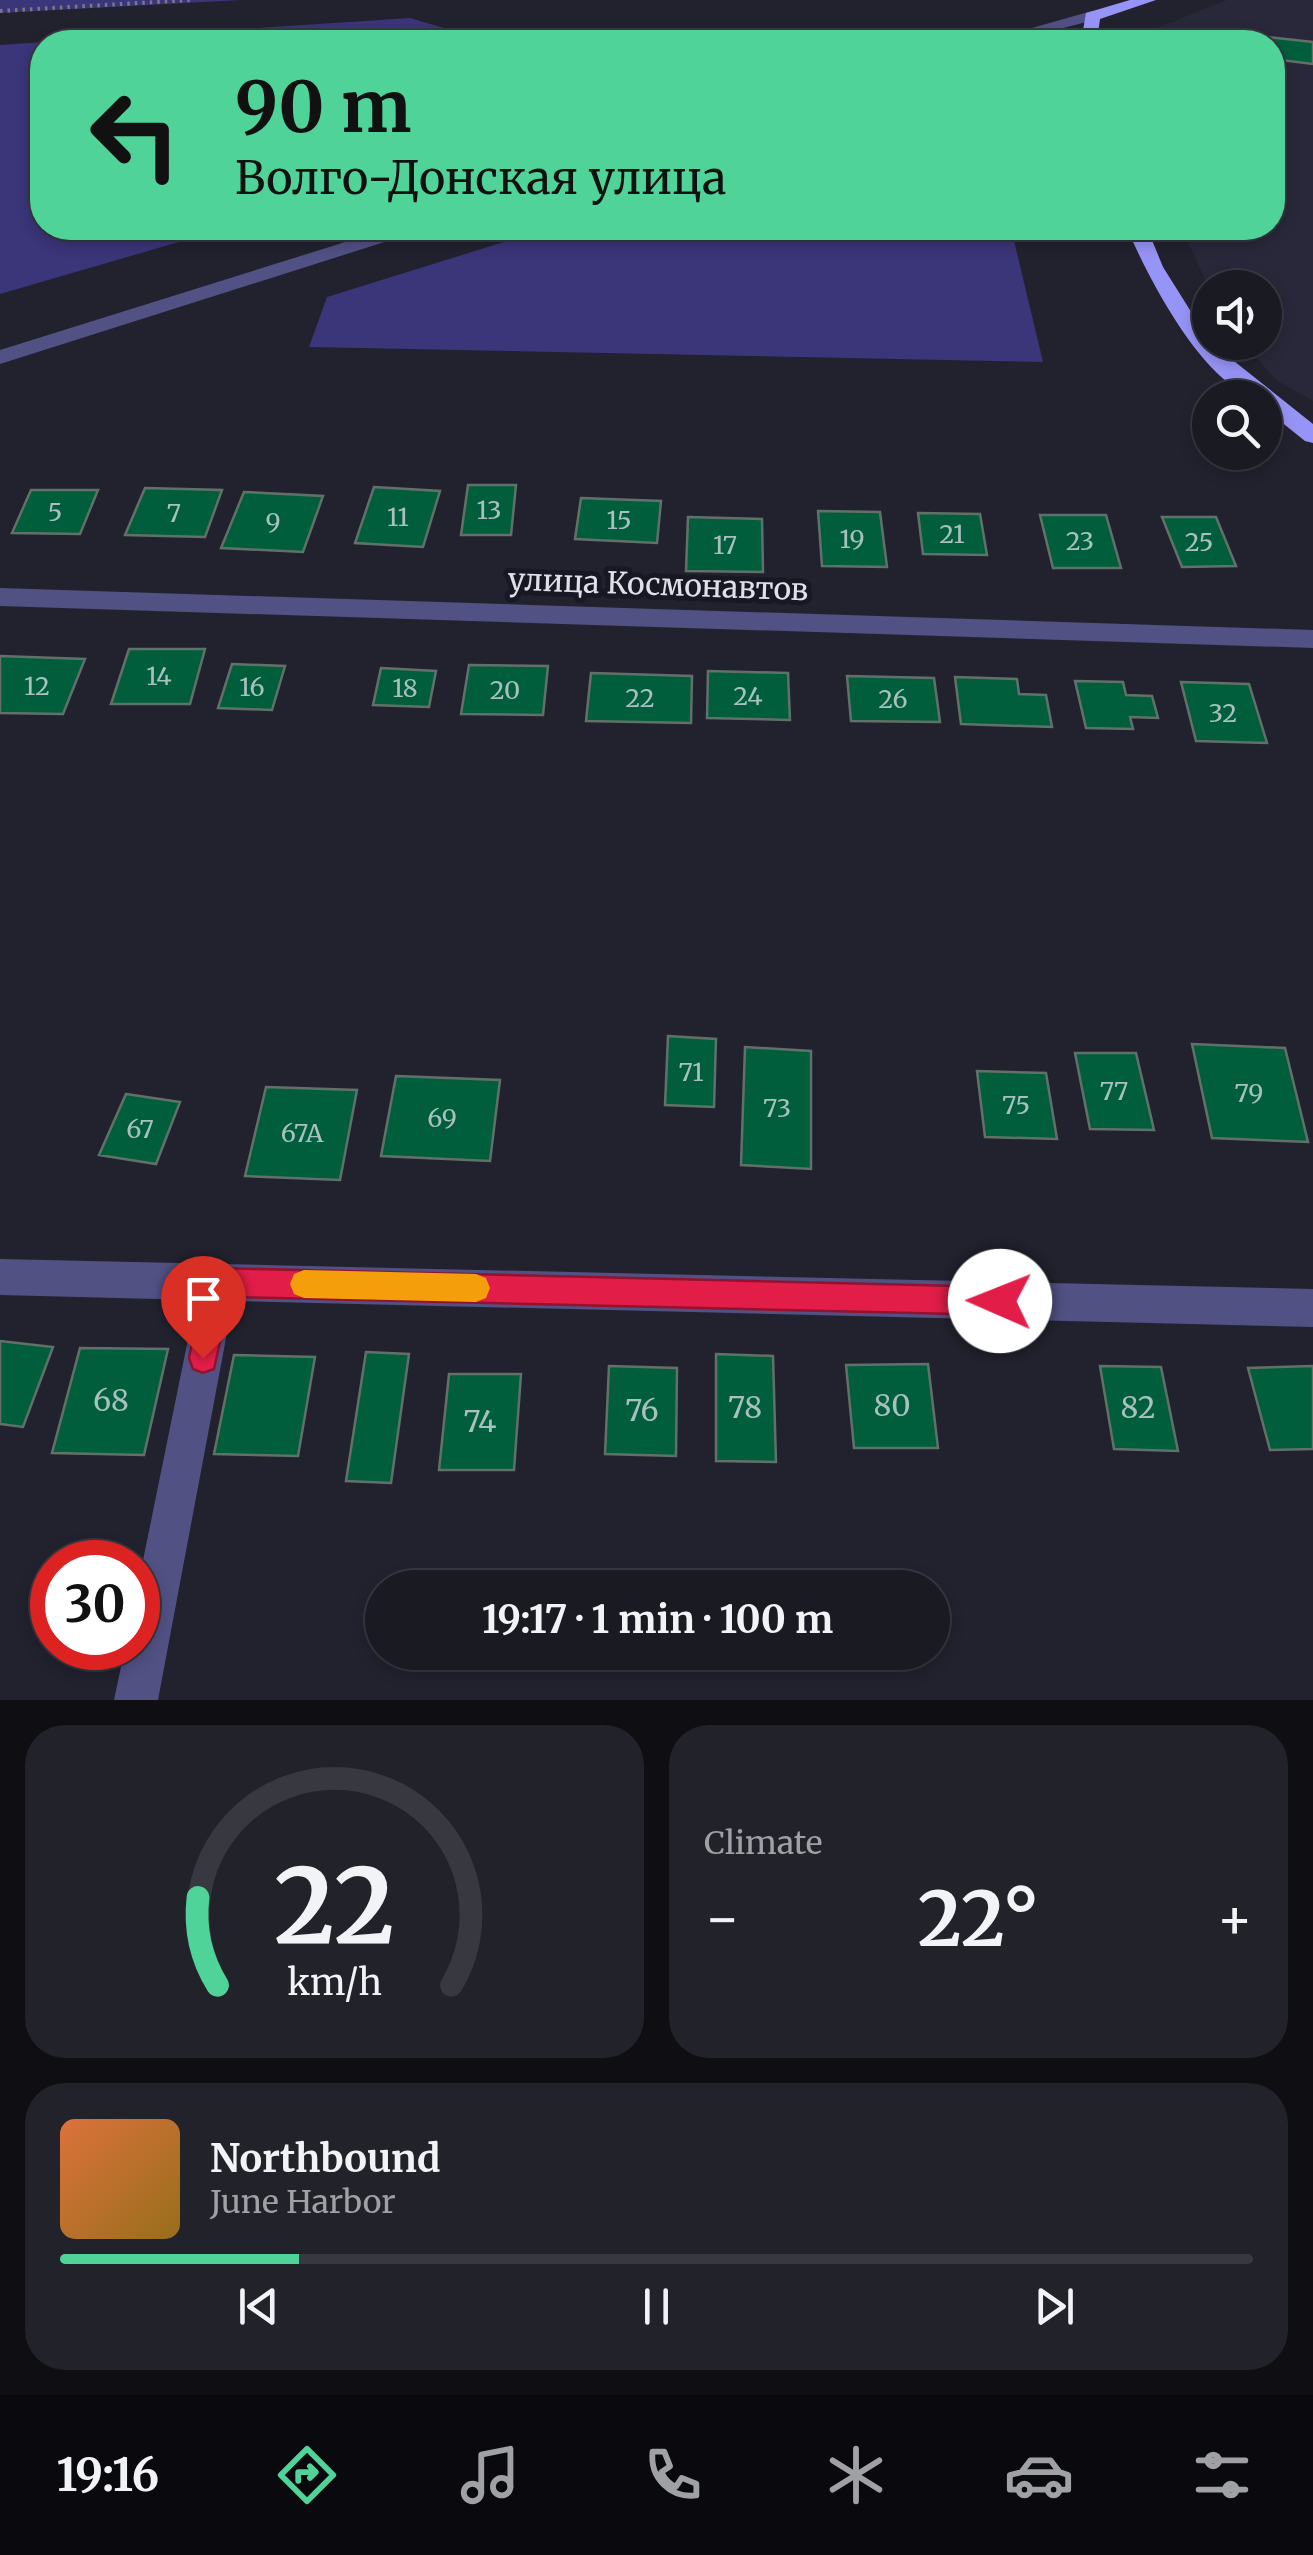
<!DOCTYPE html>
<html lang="en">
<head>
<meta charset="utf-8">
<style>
	:root { --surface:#191a22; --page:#22232a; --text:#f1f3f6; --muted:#9fa1a5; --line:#373840; --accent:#50d398 }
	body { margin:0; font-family:Merriweather,serif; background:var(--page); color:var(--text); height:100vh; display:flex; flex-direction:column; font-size:38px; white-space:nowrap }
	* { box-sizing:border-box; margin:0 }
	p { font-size:32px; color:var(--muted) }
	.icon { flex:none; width:55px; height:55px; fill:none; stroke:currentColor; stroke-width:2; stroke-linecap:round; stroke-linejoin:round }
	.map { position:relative; height:1700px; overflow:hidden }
	.side { display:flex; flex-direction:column; gap:25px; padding:25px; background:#0e0e13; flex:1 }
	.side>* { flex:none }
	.banner { position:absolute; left:30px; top:30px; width:1255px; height:210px; border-radius:40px; box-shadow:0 5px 15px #0003,0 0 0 2px var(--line); background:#50d398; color:#111; overflow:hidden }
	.buttons { position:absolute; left:1192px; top:270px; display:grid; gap:20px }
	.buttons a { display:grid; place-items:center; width:90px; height:90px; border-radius:50%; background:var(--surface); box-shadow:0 5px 15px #0003,0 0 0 2px var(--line); font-size:50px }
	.speed { position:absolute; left:30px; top:1540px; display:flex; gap:20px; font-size:50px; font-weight:700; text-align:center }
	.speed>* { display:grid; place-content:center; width:130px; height:130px; border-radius:50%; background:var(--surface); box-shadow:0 5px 15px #0003,0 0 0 2px var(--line); line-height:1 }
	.speed .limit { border:15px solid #d22; background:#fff; color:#111 }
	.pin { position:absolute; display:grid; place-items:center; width:85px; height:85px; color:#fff; margin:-102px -42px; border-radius:50% 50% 50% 0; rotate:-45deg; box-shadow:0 0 10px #0007 }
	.pin .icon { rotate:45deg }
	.me { position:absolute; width:110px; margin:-55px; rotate:271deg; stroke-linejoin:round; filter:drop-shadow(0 0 8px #0008) }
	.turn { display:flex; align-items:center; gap:35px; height:210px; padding:0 40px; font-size:45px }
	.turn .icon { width:130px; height:130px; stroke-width:2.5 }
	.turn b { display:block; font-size:70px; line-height:85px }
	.big { font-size:75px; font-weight:700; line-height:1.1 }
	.side .tile { flex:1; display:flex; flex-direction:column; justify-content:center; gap:15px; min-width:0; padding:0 35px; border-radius:40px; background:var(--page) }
	.side .dial { align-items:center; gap:0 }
	.dial svg { height:260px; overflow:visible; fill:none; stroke:var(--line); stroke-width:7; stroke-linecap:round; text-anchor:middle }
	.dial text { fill:var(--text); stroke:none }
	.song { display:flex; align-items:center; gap:30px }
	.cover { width:120px; height:120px; border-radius:15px; background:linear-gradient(135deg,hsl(20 70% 55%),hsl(40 70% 35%)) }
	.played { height:10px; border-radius:5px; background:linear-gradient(90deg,var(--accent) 20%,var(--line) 20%) }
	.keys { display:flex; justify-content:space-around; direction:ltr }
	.heat { display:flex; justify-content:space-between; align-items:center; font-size:55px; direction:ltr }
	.side .tiles { flex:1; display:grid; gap:25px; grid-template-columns:1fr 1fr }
	.tile:last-child { grid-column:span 2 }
	.trip { position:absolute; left:365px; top:1570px; width:585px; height:100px; border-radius:50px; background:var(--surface); box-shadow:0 5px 15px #0003,0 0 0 2px var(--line); font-weight:700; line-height:100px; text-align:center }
	.menu { display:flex; height:160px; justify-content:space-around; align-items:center; background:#0a0a0e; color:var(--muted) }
	.menu .icon { width:70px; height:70px }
	.menu .selected { color:var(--accent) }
	.menu b { font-size:45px; color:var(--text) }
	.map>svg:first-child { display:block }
	.built { fill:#28283a }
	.green { fill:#3b3579 }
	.building { fill:#005e3c; stroke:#627168; stroke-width:2.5 }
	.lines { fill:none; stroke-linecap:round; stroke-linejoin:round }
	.path { stroke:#7a7a85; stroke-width:4; stroke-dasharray:2.5 5; stroke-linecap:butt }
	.minor { fill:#525184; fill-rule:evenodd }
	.highway { fill:#9794f8; fill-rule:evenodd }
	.route { fill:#e11d48; stroke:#92132f; stroke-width:2.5 }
	.slow { fill:#f59e0b }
	.labels { text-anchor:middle; stroke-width:10; stroke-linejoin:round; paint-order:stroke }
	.number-label { font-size:25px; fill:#a8c0be }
	.street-label { font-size:30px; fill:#e0e0e9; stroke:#181824 }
	.near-number-label { font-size:30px; fill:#a8c0be }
</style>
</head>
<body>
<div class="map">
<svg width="1313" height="1700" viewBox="0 0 1313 1700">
	<rect width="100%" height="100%" fill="#21222e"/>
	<path class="built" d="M1227 0H1313V401L1276 380 1244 343 1265 342V288H1210V291L1182 228H1272V42H1147L1157 28Z"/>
	<path class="green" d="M0 0H241L0 13Z
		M410 18 491 42H42V228H227L0 294V45Z
		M549 228H1011L1043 362 309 347 327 297Z"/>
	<path class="building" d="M1205 30 1313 42V64L1272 59V42H1205Z
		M468 485H516L511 535H461Z
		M374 487 440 491 423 547 355 543Z
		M145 488 222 490 205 537 125 535Z
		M31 490H98L80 534 12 533Z
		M244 492 323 496 303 552 221 548Z
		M581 498 661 501 657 543 575 539Z
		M818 511 880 512 887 567 822 566Z
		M918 513 980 514 987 555 923 554Z
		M1040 515H1106L1121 568H1053Z
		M688 517 762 519 763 572 686 571Z
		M1162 517H1216L1236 566 1182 567Z
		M129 649H205L190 704H111Z
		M0 656 85 659 63 714 0 713Z
		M232 664 285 666 272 710 218 708Z
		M469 665 548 666 543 715 461 714Z
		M381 668 436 671 429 707 373 705Z
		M708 671 788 673 790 720 707 718Z
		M591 673 692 676 691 723 586 721Z
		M847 676 934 678 940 722 851 721Z
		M955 677 1017 679 1019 694 1046 695 1052 727 961 724Z
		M1075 681 1123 682 1126 695 1152 696 1158 718 1130 717 1133 729 1086 728Z
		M1181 682 1249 684 1267 743 1196 741Z
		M668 1036 716 1039 714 1107 665 1105Z
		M1192 1044 1285 1048 1308 1142 1212 1138Z
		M745 1047 811 1051V1169L741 1165Z
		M1075 1053H1136L1154 1130 1090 1129Z
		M977 1071 1046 1073 1057 1139 985 1137Z
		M396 1076 500 1080 490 1161 381 1156Z
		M266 1087 357 1090 340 1180 245 1176Z
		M126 1094 180 1102 156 1164 99 1155Z
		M0 1341 53 1347 23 1427 0 1424Z
		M80 1348 168 1349 144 1455 52 1453Z
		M366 1352 409 1354 391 1483 346 1481Z
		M716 1354 773 1356 776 1462 716 1461Z
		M234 1355 315 1357 298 1456 214 1454Z
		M928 1364 938 1448H854L846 1365Z
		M609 1366 677 1368 676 1456 605 1454Z
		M1100 1366 1161 1367 1178 1451 1114 1449Z
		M1313 1366V1449L1270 1450 1248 1368Z
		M449 1374H521L514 1470H439Z"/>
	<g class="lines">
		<path class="path" d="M0 11 191 0"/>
		<path class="minor" d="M1092 11 1098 13V19L1009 42H983Z
			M390 228H419L416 232 0 364V350Z
			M0 588 1313 630V648L0 606Z
			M0 1259 1313 1289V1327L233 1301 158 1700H114L125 1648H138V1585L196 1300 0 1295Z"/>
		<path class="highway" d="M1130 0H1156L1100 19 1097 42H1081L1086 13Z
			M1127 228H1147L1163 267 1210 342 1313 424V443L1305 441 1265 409V398C1209 398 1146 274 1127 228Z"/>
	</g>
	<path class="route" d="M218 1268 1000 1287 1010 1291 1014 1301 1010 1311 1000 1315 230 1297 214 1369 203 1373 193 1369 189 1358 204 1282 208 1272Z"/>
	<path class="slow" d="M304 1270 476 1274 486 1278 490 1288 486 1298 476 1302 304 1298 294 1294 290 1284 294 1274Z"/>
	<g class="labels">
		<g class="number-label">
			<text x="489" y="519">13</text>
			<text x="55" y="521">5</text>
			<text x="174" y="522">7</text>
			<text x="398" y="526">11</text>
			<text x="619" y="529">15</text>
			<text x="273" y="531">9</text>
			<text x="952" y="543">21</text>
			<text x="852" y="548">19</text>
			<text x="1080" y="550">23</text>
			<text x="1199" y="551">25</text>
			<text x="725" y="554">17</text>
			<text x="159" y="685">14</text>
			<text x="37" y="695">12</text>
			<text x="252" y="696">16</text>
			<text x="405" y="697">18</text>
			<text x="505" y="699">20</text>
			<text x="748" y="705">24</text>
			<text x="640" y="707">22</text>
			<text x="893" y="708">26</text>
			<text x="1223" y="722">32</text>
			<text x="691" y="1081">71</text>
			<text x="1114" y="1100">77</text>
			<text x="1249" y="1102">79</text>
			<text x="1016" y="1114">75</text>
			<text x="777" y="1117">73</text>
			<text x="442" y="1127">69</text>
			<text x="140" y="1138">67</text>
			<text x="302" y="1142">67А</text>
		</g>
		<g class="street-label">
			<text transform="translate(658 585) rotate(2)" y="10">улица Космонавтов</text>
		</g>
		<g class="near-number-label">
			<text x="111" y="1411">68</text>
			<text x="892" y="1416">80</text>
			<text x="745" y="1418">78</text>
			<text x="1138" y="1418">82</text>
			<text x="642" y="1421">76</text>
			<text x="480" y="1432">74</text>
		</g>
	</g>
</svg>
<div class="buttons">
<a><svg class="icon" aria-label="sound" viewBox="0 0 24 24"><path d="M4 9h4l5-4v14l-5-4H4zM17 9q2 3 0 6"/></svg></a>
<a><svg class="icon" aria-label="search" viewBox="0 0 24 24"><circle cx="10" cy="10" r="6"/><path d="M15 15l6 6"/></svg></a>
</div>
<div class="speed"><div class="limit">30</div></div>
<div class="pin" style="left:203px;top:1358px;background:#d93025"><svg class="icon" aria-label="arrive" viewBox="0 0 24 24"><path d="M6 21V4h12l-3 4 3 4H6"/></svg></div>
<svg class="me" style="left:1000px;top:1301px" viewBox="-20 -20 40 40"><circle r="19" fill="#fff"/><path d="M0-13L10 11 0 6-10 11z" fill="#e11d48"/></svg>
<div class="trip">19:17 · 1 min · 100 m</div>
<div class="banner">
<div class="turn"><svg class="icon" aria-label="left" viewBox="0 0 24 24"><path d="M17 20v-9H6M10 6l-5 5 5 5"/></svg><div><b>90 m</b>Волго-Донская улица</div></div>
</div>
</div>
<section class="side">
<div class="tiles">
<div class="tile dial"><svg viewBox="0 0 100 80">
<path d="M14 69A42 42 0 1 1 86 69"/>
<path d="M14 69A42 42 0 0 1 8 42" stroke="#50d398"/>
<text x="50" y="56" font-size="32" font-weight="700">22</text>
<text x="50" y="72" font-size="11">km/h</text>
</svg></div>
<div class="tile"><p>Climate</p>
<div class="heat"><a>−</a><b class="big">22°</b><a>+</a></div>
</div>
<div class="tile">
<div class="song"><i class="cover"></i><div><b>Northbound</b><p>June Harbor</p></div></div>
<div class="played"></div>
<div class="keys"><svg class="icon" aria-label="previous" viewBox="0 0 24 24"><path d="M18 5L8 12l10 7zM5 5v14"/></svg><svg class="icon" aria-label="pause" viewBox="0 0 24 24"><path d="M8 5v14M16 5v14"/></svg><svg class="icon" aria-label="next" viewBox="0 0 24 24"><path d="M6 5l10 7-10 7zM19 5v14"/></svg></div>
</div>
</div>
</section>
<nav class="menu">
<b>19:16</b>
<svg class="icon selected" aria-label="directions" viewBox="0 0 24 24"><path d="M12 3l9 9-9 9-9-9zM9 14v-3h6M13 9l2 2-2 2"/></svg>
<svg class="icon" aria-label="music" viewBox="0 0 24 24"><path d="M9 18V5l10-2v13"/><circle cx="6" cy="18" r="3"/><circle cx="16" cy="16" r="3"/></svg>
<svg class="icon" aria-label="phone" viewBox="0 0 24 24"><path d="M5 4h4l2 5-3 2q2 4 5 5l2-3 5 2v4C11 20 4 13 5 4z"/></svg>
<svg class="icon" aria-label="climate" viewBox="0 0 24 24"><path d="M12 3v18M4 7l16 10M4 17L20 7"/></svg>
<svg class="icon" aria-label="car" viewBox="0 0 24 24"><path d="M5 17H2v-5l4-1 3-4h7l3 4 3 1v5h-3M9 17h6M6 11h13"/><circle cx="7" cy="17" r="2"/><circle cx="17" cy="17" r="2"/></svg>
<svg class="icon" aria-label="filters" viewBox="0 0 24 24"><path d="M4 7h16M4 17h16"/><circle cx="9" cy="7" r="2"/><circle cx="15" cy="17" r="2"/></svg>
</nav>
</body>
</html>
